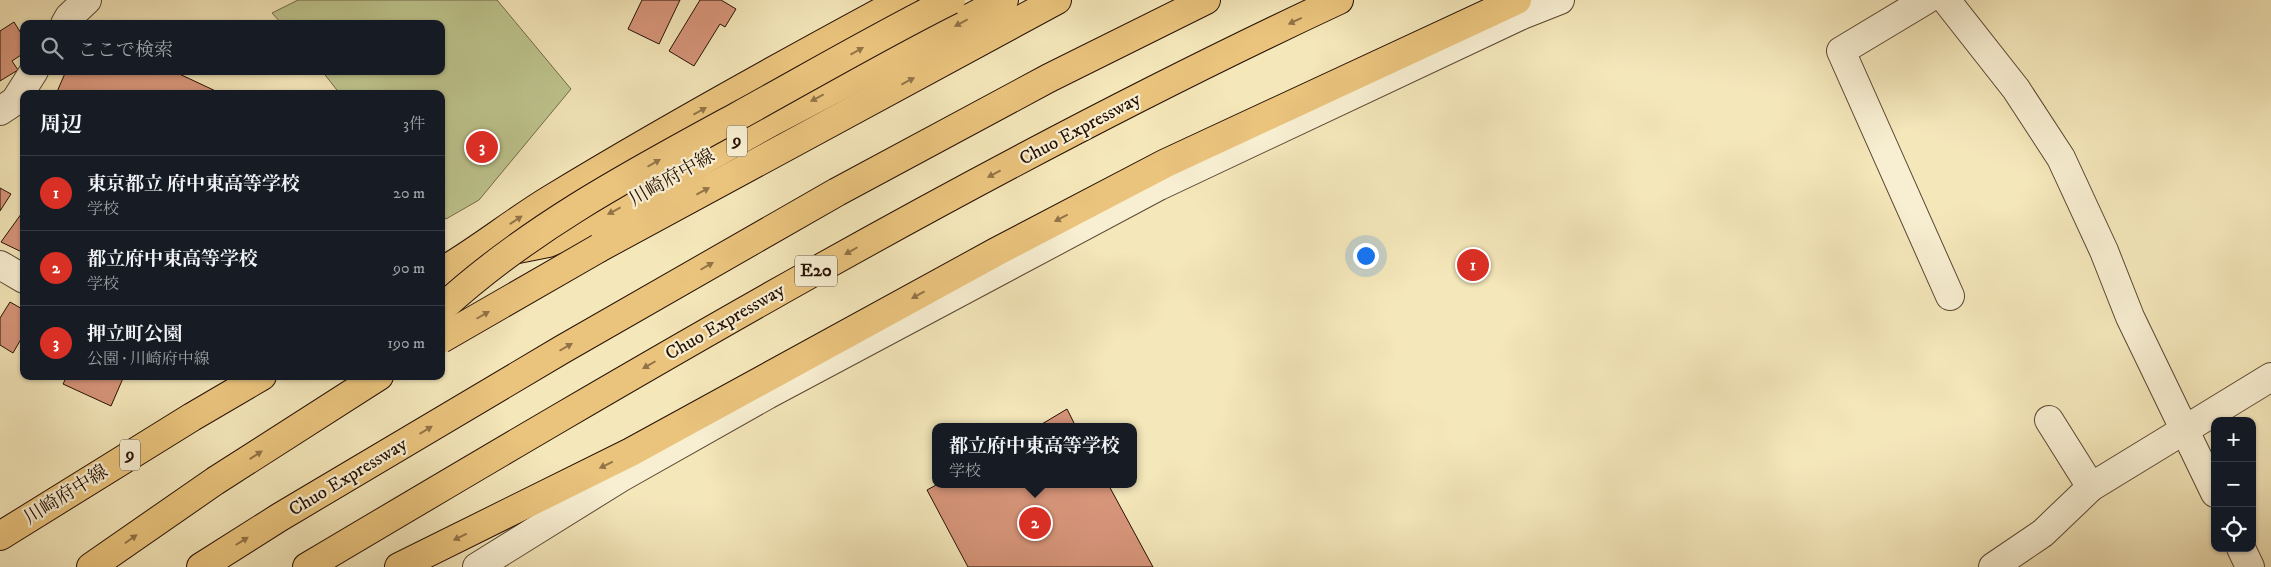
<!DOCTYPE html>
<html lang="ja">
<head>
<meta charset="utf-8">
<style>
  body { margin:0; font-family:"IM FELL DW Pica","Noto Serif JP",serif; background:#242831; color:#f1f3f6 }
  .controls { position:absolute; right:15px; bottom:15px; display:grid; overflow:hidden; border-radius:10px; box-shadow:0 1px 4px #0004 }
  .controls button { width:45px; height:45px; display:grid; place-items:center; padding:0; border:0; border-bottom:1px solid #363941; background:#171b24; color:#f1f3f6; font:25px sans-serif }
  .you { position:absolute; left:1365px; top:255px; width:18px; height:18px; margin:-12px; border:4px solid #fff; border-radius:50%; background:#1a73e8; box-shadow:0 0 0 8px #1a73e833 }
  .badge { display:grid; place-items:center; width:32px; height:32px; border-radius:50%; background:#d93025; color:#fff; font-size:16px; font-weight:700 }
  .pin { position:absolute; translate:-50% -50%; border:2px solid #fff; box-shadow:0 1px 5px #0006 }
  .popup { position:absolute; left:932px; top:423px; width:205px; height:65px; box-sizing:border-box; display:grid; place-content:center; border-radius:10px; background:#171b24; filter:drop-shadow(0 1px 4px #0005); font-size:16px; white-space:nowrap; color:#9ea1a6 }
  .popup b { font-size:19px; color:#f1f3f6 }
  .popup::after { content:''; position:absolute; left:50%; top:100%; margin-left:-10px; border:10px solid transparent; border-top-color:#171b24 }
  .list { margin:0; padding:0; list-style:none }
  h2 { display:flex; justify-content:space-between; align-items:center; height:65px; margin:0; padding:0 20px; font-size:21px }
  h2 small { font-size:16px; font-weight:400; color:#9ea1a6 }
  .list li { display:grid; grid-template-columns:32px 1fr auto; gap:15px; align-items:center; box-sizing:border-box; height:75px; padding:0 20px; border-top:1px solid #363941 }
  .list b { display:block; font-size:19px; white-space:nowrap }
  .list p { margin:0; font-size:16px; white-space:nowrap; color:#9ea1a6 }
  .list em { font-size:16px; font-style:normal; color:#9ea1a6 }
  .icon { flex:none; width:28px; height:28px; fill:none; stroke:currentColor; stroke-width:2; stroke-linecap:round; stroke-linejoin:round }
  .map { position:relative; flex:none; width:2271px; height:567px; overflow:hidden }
  .search { position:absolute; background:#171b24; box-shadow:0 1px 4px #0004; left:20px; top:20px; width:425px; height:55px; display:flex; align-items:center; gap:12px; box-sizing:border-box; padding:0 18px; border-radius:10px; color:#9ea1a6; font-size:19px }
  .panel { position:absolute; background:#171b24; box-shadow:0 1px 4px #0004; left:20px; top:90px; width:425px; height:290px; border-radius:10px }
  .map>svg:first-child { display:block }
</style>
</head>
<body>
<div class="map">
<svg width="2271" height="567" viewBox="0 0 2271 567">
  <rect width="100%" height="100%" fill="#f4e7ba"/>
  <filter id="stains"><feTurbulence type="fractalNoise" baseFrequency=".004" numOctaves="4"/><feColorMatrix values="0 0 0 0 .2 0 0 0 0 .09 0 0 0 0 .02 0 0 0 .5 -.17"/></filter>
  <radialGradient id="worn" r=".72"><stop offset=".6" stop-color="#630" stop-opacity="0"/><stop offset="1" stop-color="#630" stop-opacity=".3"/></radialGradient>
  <path fill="#bec58e" stroke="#726a49" d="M298,0h199l74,89 -92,111 -33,19 -5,-5v-120h-101l-18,-23h119v-47h-159l-10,-11z"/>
  <g fill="#d7957a" stroke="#261004">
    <path d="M642,0h38l-21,44 -31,-15z"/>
    <path d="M700,0h21l15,9 -11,18 -5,-3 -26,42 -25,-15z"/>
    <path d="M14,22l10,16v15l-12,8 6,9 -18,11v-50z"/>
    <path d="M66,71h107l49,23h-166z"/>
    <path d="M0,188l11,6 -11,17z"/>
    <path d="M24,210v43l-23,-11z"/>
    <path d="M10,302l14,8v24l-11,19 -13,-8v-27z"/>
    <path d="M67,376h57l-13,30 -48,-22z"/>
    <path d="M1067,409l9,18h-39z"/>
    <path d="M938,484h170l45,83h-185l-41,-77z"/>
  </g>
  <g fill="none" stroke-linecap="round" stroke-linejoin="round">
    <defs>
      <g id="minor">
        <path d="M1926,0l-85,51 109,245"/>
        <path d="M1946,0l70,89 45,69 43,93 26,66 85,176"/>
        <path d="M65,24l4,-7 18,-17"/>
        <path d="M0,111l15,-10 19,-30"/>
        <path d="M0,265l24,14"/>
        <path d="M2049,420l42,67"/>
        <path d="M2241,548l9,19"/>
        <path d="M477,567l143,-89 147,-83 392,-209 363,-171 38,-15"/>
        <path d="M1993,567l50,-34 48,-46 180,-110"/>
      </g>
      <g id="major">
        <path d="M462,260l86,-17 25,-10 202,-113 229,-120"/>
        <path d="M441,272c38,-22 72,-50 110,-73 115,-70 233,-135 352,-199"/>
        <path d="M0,536l192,-119 70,-41"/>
      </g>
      <g id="highway">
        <path d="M599,248l458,-248"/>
        <path d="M91,567l124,-86 164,-105"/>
        <path d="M201,567l79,-50 283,-168 274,-157 212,-114 157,-78"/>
        <path d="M307,567c337,-200 676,-401 1032,-567"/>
        <path d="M399,567l232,-115 365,-200 170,-89 351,-163"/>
      </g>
    </defs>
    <use href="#minor" stroke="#5a4632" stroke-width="30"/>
    <use href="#major" stroke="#261004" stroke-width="30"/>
    <use href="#highway" stroke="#261004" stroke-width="30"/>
    <use href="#minor" stroke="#f8efd2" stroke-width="28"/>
    <use href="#major" stroke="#eac47d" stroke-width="28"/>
    <use href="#highway" stroke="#eac47d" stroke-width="28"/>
    <defs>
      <g id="highway-bridge">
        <path d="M441,309c88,-81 194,-137 297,-193 71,-39 141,-80 213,-116"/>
        <path d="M441,339l158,-91"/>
      </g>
    </defs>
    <use href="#highway-bridge" stroke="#261004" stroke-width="30" stroke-linecap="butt"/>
    <use href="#highway-bridge" stroke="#eac47d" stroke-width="28"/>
  </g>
  <defs><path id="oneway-solid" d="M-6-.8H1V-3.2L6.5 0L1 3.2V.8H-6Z" transform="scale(1.25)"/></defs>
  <g fill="#927347">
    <use href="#oneway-solid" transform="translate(1295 21) rotate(155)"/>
    <use href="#oneway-solid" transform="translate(961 23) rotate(152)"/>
    <use href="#oneway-solid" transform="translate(857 51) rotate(-29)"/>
    <use href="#oneway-solid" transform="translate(908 81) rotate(-28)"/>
    <use href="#oneway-solid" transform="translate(817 98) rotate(152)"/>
    <use href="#oneway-solid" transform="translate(700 111) rotate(-29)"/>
    <use href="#oneway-solid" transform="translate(654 163) rotate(-30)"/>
    <use href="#oneway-solid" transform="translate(994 174) rotate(152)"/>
    <use href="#oneway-solid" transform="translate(703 191) rotate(-28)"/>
    <use href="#oneway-solid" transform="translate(614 211) rotate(152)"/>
    <use href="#oneway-solid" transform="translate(1061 218) rotate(153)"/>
    <use href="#oneway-solid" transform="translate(516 220) rotate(-33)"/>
    <use href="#oneway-solid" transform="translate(851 251) rotate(150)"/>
    <use href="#oneway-solid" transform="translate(707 266) rotate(-30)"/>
    <use href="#oneway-solid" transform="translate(918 295) rotate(151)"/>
    <use href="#oneway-solid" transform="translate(483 315) rotate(-30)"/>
    <use href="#oneway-solid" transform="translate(566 347) rotate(-30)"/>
    <use href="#oneway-solid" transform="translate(649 365) rotate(150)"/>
    <use href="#oneway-solid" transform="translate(426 430) rotate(-31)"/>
    <use href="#oneway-solid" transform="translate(256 455) rotate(-33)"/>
    <use href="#oneway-solid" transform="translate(606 465) rotate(154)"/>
    <use href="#oneway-solid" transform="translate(460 537) rotate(154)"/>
    <use href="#oneway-solid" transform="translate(131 539) rotate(-35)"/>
    <use href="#oneway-solid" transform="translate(242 541) rotate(-32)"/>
  </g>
  <g text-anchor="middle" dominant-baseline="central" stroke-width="4.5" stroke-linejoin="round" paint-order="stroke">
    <g fill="#f8efd2" stroke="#655342" stroke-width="1">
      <rect x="727" y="125.5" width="20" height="31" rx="4"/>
      <rect x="795" y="255.5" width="42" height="31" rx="4"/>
      <rect x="120" y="439.5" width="20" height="31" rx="4"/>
    </g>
    <g font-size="18" font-weight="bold" fill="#261004">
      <text x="737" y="141">9</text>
      <text x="816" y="271">E20</text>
      <text x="130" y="455">9</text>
    </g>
    <g font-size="19" fill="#261004" stroke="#f8efd2">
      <text transform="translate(1080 129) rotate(-28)">Chuo Expressway</text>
      <text transform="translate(672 178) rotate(-30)">川崎府中線</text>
      <text transform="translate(725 322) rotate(-30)">Chuo Expressway</text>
      <text transform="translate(348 477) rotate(-31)">Chuo Expressway</text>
      <text transform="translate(66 495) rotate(-32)">川崎府中線</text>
    </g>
  </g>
  <rect width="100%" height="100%" filter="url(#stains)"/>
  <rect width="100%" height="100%" fill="url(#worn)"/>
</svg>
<div class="controls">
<button>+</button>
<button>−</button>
<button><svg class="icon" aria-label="locate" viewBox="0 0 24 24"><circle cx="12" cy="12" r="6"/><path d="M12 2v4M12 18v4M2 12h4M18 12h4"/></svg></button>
</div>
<div class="you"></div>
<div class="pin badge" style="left:1473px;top:265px">1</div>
<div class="pin badge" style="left:1035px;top:523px">2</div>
<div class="popup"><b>都立府中東高等学校</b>学校</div>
<div class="pin badge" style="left:482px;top:147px">3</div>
<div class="search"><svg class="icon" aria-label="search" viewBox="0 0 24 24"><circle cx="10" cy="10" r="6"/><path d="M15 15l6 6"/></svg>ここで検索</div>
<section class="panel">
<h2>周辺<small>3件</small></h2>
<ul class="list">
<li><span class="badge">1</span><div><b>東京都立 府中東高等学校</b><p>学校</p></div><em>20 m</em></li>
<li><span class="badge">2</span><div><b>都立府中東高等学校</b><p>学校</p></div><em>90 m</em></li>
<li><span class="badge">3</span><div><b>押立町公園</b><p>公園 · 川崎府中線</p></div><em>190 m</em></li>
</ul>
</section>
</div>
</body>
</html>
